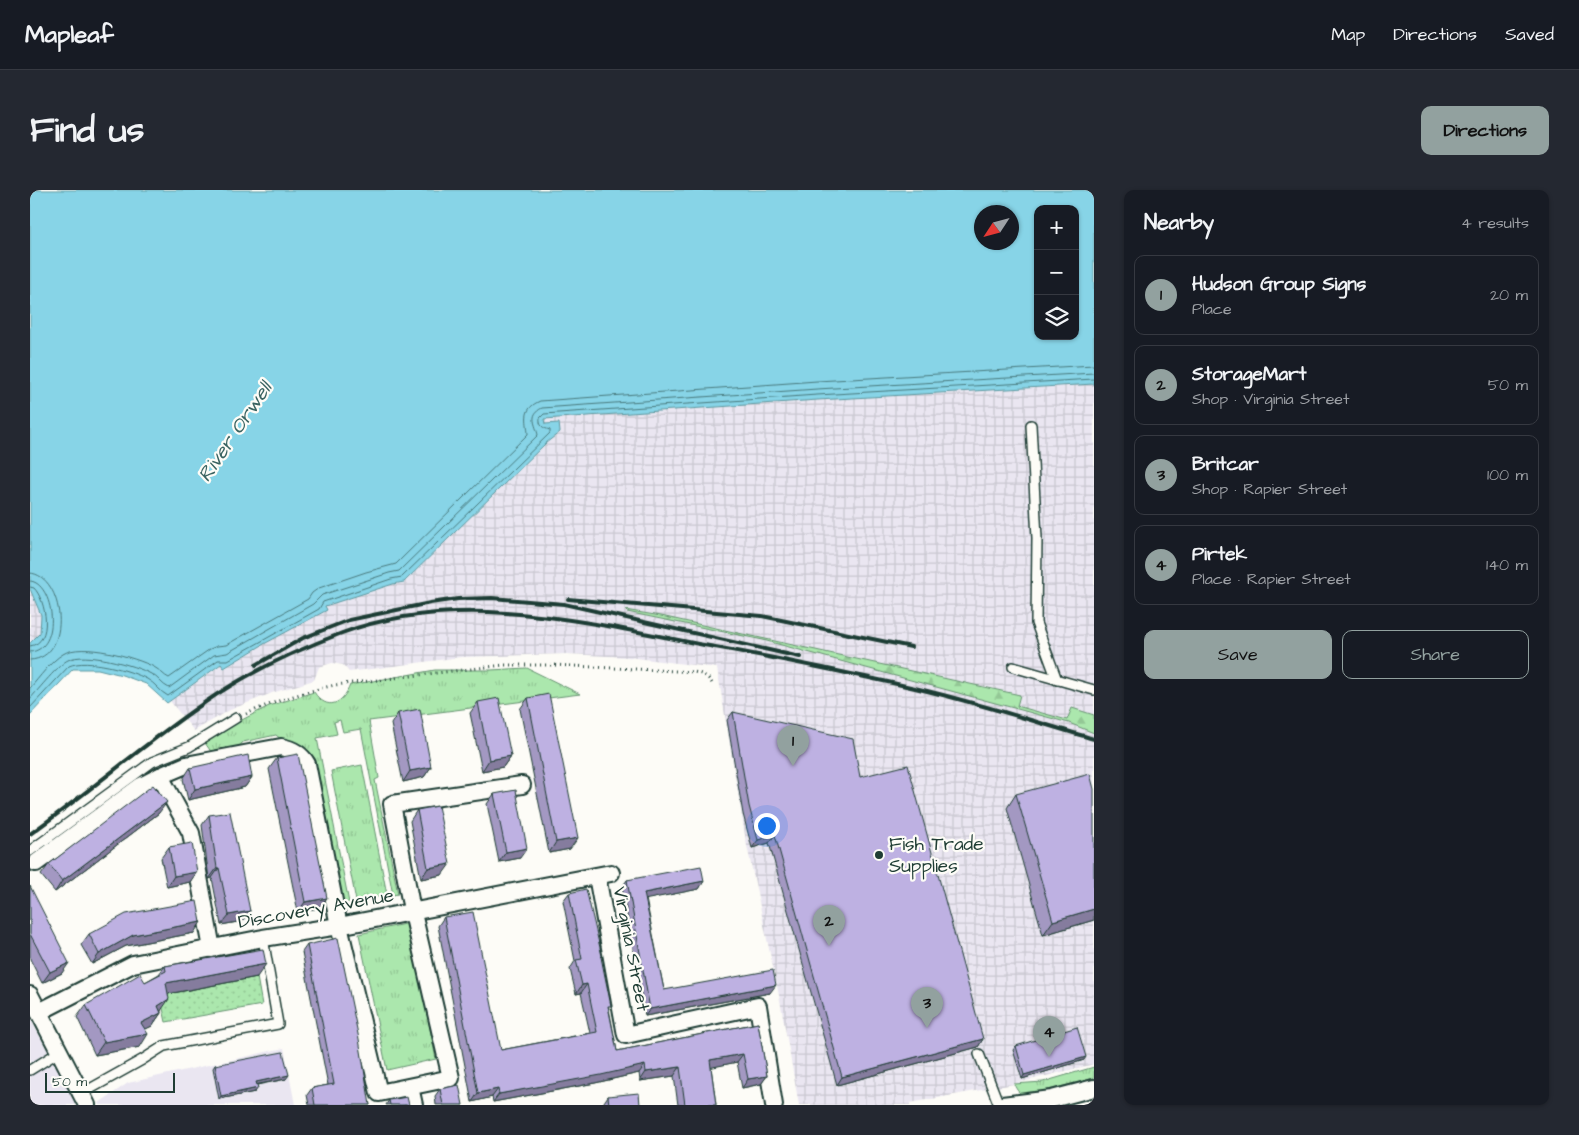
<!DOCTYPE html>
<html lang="en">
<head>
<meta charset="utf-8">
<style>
  body { margin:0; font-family:"Architects Daughter",sans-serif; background:#242831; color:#f1f3f6 }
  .controls { position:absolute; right:15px; top:15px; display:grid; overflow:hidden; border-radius:10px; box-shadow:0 1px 4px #0004 }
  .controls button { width:45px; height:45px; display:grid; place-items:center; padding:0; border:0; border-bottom:1px solid #363941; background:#171b24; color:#f1f3f6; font:25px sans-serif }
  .compass { position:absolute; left:944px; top:15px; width:45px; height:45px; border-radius:50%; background:#171b24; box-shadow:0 1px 4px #0004; rotate:234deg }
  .scale { position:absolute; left:15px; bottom:12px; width:130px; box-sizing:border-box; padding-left:5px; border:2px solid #1f3d34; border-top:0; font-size:14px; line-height:18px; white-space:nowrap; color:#1f3d34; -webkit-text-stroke:4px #fdfcf7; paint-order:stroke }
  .you { position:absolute; left:736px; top:635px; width:18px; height:18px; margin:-12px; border:4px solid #fff; border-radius:50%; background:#1a73e8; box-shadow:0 0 0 8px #1a73e833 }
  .badge { display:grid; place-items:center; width:32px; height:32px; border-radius:50%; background:#92a19f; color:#111; font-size:16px; font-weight:700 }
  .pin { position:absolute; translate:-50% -41px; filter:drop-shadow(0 1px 2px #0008) }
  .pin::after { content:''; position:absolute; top:26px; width:18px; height:15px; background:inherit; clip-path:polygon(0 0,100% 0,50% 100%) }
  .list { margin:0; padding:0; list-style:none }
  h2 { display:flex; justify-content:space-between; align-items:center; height:65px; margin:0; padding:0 20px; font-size:21px }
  h2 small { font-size:16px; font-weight:400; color:#9ea1a6 }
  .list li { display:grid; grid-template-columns:32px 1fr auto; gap:15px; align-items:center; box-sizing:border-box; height:80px; margin:0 10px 10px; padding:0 10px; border:1px solid #363941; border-radius:10px }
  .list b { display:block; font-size:19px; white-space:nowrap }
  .list p { margin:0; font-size:16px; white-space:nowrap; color:#9ea1a6 }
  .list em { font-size:16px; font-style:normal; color:#9ea1a6 }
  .actions { display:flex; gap:10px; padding:15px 20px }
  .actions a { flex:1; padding:11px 0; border:1px solid #92a19f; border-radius:10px; text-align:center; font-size:18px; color:#92a19f }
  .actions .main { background:#92a19f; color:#111 }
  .icon { flex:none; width:28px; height:28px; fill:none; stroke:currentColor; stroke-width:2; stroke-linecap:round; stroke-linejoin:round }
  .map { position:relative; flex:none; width:1064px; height:915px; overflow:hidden; border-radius:10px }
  header { display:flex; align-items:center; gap:30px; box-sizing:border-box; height:70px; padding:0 25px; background:#171b24; border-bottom:1px solid #363941 }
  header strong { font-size:24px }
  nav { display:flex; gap:28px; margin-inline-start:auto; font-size:18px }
  .intro { display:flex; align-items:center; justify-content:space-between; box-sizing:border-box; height:120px; padding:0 30px }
  h1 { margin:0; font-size:35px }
  .button { padding:12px 22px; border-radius:10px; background:#92a19f; color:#111; font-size:18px; font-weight:700 }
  main { display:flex; gap:30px; padding:0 30px }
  aside { flex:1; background:#171b24; border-radius:10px; box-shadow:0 1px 4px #0004 }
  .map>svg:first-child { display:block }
</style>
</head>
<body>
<header>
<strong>Mapleaf</strong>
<nav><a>Map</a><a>Directions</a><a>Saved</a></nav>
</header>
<div class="intro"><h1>Find us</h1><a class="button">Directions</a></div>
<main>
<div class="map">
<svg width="1064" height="915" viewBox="0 0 1064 915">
  <defs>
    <pattern id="industrial-grid" width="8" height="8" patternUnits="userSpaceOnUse" patternTransform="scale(1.25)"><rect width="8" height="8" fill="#eae6f1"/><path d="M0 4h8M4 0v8" fill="none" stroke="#c8c6cf"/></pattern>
    <pattern id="grass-tufts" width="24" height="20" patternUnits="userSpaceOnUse" patternTransform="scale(1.25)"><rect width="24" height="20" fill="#abe7ad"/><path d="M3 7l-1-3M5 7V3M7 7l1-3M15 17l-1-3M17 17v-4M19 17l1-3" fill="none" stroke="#93c795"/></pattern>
    <pattern id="forest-firs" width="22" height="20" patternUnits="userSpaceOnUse" patternTransform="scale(1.25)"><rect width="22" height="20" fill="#abe7ad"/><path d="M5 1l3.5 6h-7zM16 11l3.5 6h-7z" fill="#93c795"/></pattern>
    <pattern id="garden-dots" width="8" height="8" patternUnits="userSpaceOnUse" patternTransform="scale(1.25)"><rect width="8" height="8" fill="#abe7ad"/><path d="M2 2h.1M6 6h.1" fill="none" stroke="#93c795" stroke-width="1.8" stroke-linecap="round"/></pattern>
  </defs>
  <rect width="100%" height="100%" fill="#fdfcf7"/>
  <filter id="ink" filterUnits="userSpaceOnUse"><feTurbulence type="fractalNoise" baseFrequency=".02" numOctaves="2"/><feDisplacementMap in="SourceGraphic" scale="10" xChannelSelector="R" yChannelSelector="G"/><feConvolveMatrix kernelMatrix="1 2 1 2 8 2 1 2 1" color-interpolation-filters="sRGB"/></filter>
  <g filter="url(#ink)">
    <g fill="#eae6f1">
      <path d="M0,828l44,81 2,6h-46z"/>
      <path d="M254,858l11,57h-195l-1,-2 29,-20z"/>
    </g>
    <g fill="url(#industrial-grid)">
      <path d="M1064,194v680l-80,20 -104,19v2h-111l-19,-105 -34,-159 -29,-173 -89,-11 -61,-3 -106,3 -112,15 -6,-7 -11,-2 -13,4 -5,13 -42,13 -42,17 -36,21 -24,-30 52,-37 3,4 39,-24 62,-34 -2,-4 69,-22 11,-2 142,-139 13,-11 -14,-8 -1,-5 274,-19z"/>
      <path d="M0,399l11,27 -1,17 -10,10z"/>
    </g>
    <g fill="url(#grass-tufts)" stroke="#659270">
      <path d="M497,478l53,26 -211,27 10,57 -4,2 23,114 -5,1 -32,-166 -18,3 -3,-12 -6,2 3,12 -20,4 32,165 -9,1 -58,-164 -6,-5 -33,7 -5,6 -26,5 -9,-13 66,-34 45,-14c13,20 29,12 36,-7l85,-15h56z"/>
      <path d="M332,575l25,130 -31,6 -25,-130z"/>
      <path d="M379,733l27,136 -49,11 -28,-136z"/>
      <path d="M1064,877v11l-65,17c-9,1 -12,-4 -15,-11l29,-2z"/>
    </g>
    <path fill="url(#forest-firs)" stroke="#659270" d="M595,420l36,6 359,79 -3,11 50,14 5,-12 22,7v18l-25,-10 -306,-83 -136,-28z"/>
    <path fill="url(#garden-dots)" stroke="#659270" d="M227,787l5,28 -96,17 -6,-27z"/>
    <path fill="#87d4e7" stroke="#5d989f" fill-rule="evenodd" d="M0,0h1064v194l-276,16 -274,19 1,5 14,-1 1,9 -14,11 -142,139 -11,2 -68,22 2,4 -63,34 -40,24 -3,-4 -54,39 -21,-19 -24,-9 -24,-6h-25l-43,46v-72l10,-10 1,-18 -11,-26zM1008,19h37v127h-37zM952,22h30v30h-30z"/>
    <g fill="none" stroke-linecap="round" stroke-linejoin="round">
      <g stroke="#49797c" stroke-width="1">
        <path d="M0,383c34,2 44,85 0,87"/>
        <path d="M0,391c24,1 33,69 0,71"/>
        <path d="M0,397l4,1c12,12 20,55 -4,58"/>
        <path d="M0,498c10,-11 20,-26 33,-34 18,-12 72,3 91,13 6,3 10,9 15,11l41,-29 7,-3 9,-1 82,-46 4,-6 7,-5 47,-16 30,-8 132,-130c-1,-15 -6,-25 12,-33l277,-20 277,-16"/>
        <path d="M0,509c8,-9 29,-35 38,-39 16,-9 67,5 83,14 7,3 11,11 18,14l45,-33 13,-2 86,-49 9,-9 67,-22 10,-2 139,-136c-2,-10 -10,-20 4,-27l275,-19 277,-16"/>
        <path d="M0,518l39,-42c18,-8 61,4 78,13 8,4 13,13 21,17l50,-36h10l91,-51 4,-7 68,-23 11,-2 148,-144v-3c-7,-2 -11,-4 -10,-12l4,-4 273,-19 277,-16"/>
      </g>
      <defs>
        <g id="lane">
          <path d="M1001,235l6,113 -1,85 21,57"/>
          <path d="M983,477l81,23"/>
          <path d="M0,661l122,-89 37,-15 47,-29"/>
          <path d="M949,864l20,51"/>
          <path d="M0,880l29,-18"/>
          <path d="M51,904l61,-34 22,-14 114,-22 -15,-86"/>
        </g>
        <g id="street">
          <path d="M130,586l31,57 21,116"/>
          <path d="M6,673l105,-77 19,-10 26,-11 95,-18c12,2 20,7 26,17l32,162 40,167 72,-15 -41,-178 -18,-96 130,-19"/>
          <path d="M567,686l29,159 132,-29 16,99"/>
          <path d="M0,805l57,110"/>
          <path d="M9,822l94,-48 130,-26 76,-12 272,-53"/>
          <path d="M380,897l4,18"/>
          <path d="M972,915l50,-6 42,-11"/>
        </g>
      </defs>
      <use href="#lane" stroke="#1f3d34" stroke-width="12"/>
      <use href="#street" stroke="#1f3d34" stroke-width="20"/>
      <path stroke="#1f3d34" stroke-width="3" stroke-dasharray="1 4" stroke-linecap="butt" d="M216,524c29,-13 58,-22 89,-29l169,-20h49l141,7c9,2 14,4 19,13"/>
      <use href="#lane" stroke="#fdfcf7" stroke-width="9"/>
      <use href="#street" stroke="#fdfcf7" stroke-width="16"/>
      <g stroke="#1f3d34" stroke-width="4">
        <path d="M538,409l194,17 149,31"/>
        <path d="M226,475l47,-27 46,-18 81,-17 28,-4 34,-1 72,6 236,53"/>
        <path d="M0,644c59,-42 114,-90 174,-131 40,-28 93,-53 138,-70 117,-43 244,-11 362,12 68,12 135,26 202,41 64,14 126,35 188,53"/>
      </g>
    </g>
    <g fill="#a398c2" stroke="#1f3d34">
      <path d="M498,508l42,151 -21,4 -29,-144z"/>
      <path d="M448,512l33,54 -8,11 -21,4 -12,-58z"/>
      <path d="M703,522l127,65 123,262 -5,8 -141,38 -68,-242 -17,5 -9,-34 -16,-94z"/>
      <path d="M368,523l33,54 -7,10 -21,5 -12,-58z"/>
      <path d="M247,568l42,150 -21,4 -29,-143z"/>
      <path d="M160,578l62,9 -7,10 -57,13 -5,-21z"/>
      <path d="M464,604l26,64 -21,4 -12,-58z"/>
      <path d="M986,604l78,126 -51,15 -36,-127z"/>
      <path d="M387,620l25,65 -21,4 -11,-58z"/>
      <path d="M129,623l-104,79 -14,-17 8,-11z"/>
      <path d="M179,625l41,96 -7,10 -22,4 -9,-47 -3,1 -7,-54z"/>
      <path d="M139,657l21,35 -23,5 -6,-29z"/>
      <path d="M597,690l77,1 -5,8 -53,10 18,91 106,3 -125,23 -23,-129z"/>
      <path d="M0,696l32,87 -20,10 -12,-24z"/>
      <path d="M539,703l32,65 8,51 8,42 141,-28 9,53 -6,8 -19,4 -5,-26 -26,5 5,38h-38l-4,-29 -34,5 -1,-8 -44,10 -102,19 -1,-5 -20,5 -34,-176 6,-9 57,133 89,-17 -9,-40 -5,1 -6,-25 5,-8 -12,-60z"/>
      <path d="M164,743l-68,13 -34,18 -11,-19 8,-11z"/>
      <path d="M277,755l63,160h-61l-2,-10 5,-7 16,-3 -26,-133z"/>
      <path d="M135,776l92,11 -89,17 -7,17v2l-9,13 -7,3 -5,18 -45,8 -18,-38 9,-12 59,-23 14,-8z"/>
      <path d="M986,856l68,14 -62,19 -9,-29z"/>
      <path d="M185,875l71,14 -29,6 -2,7 -36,7 -6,-31z"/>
      <path d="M410,899l23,16h-27l-1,-9z"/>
      <path d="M578,906l32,9h-38z"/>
      <path d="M359,910l20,5h-23z"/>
    </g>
    <g fill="#857c9e" stroke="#1f3d34">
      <path d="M481,566l-8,11 -21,4 7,-11z"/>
      <path d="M401,577l-7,10 -21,5 7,-11z"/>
      <path d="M222,587l-7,10 -57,13 7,-11z"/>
      <path d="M137,612l-8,11 -104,79 7,-11z"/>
      <path d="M745,645l-6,8 -17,5 6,-8z"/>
      <path d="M548,648l-8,11 -21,4 7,-11z"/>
      <path d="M497,658l-7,10 -21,4 7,-10z"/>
      <path d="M420,674l-8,11 -21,4 7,-11z"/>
      <path d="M187,678h2l-7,10 -3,1z"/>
      <path d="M167,682l-7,10 -23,5 7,-11z"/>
      <path d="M674,691l-5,8 -60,12 5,-8z"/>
      <path d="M297,708l-8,10 -21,4 7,-10z"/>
      <path d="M1064,719v11l-51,15 10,-14z"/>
      <path d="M220,721l-7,10 -22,4 8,-10z"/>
      <path d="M171,732l-7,11 -68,13 -34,18 7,-10 34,-19z"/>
      <path d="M39,773l-7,10 -20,10 8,-11z"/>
      <path d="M236,774l-9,13 -100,19 9,-13z"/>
      <path d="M557,794l-6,9 -5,1 6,-9z"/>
      <path d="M746,795l-6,8 -125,23 5,-7z"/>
      <path d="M139,809l-9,13 -2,-6z"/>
      <path d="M131,823l-9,13 -20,10 9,-13z"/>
      <path d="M118,844l-8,13 -45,8 9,-13z"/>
      <path d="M953,849l-5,8 -141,38 5,-8z"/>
      <path d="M713,864l-6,8 -33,7 6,-9z"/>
      <path d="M1056,867l-2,3 -62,19 2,-4z"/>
      <path d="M615,875l-6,8 -44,10 -102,19 6,-8z"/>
      <path d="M650,877l-6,9 -34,5 6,-9z"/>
      <path d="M259,885l-3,4 -32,6 2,-3z"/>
      <path d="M737,886l-6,8 -19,4 6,-9z"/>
      <path d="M228,898l-3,4 -36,7 2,-3z"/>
      <path d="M468,899l-6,8 -20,5 6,-9z"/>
    </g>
    <g fill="#beb1e2" stroke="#1f3d34">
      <path d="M519,504l29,144 -22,4 -28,-144z"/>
      <path d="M469,508l12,58 -22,4 -11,-58z"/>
      <path d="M390,519l11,58 -21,4 -12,-58z"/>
      <path d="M703,522l120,27 7,38 48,-12 75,274 -141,38 -67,-242 -17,5 -9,-34z"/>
      <path d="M268,564l29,144 -22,4 -28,-144z"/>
      <path d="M218,565l4,22 -57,12 -5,-21z"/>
      <path d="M1060,584l4,15v120l-41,12 -37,-127z"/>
      <path d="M123,595l14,17 -105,79 -13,-17z"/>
      <path d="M486,600l11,58 -21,4 -12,-58z"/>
      <path d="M408,616l12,58 -22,4 -11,-58z"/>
      <path d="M200,622l20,99 -21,4 -10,-47h-2l-8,-53z"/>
      <path d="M162,653l5,29 -23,4 -5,-29z"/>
      <path d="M671,676l3,15 -60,12 20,97 109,-20 3,15 -126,24 -23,-129z"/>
      <path d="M0,696l39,77 -19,9 -20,-38z"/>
      <path d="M556,699l16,67 -1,1 10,49h-3l9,45 141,-28 9,53 -19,3 -5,-25 -33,6 6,45h-31l-5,-38 -34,5 -1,-7 -44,10 -102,19 -1,-5 -20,4 -34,-176 29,-5 28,138 96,-18 -10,-48 -5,1 -6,-25 6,-1 -13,-66z"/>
      <path d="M167,711l4,21 -68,13 -34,19 -10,-20 37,-20z"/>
      <path d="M308,748l21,101 11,66h-55l-3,-17 22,-4 -27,-139z"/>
      <path d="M233,759l3,15 -100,19 3,16 -11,7 3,7 -20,10 7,11 -44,8 -18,-37 54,-31 5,8 21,-11 -1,-5z"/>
      <path d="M1047,837l9,30 -62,18 -8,-29z"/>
      <path d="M253,862l6,23 -33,7 2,6 -37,8 -6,-31z"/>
      <path d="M429,895l4,20h-20l-3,-16z"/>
      <path d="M609,903l1,12h-31l-1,-9z"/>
      <path d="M377,907l2,8h-19l-1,-5z"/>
    </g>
  </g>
  <circle fill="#1f3d34" stroke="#fdfcf7" stroke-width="2" cx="849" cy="665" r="5"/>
  <g text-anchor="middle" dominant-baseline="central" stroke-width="4.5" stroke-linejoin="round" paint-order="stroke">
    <g font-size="19" fill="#1f3d34" stroke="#fdfcf7" text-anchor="start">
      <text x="859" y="654">Fish Trade<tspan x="859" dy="22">Supplies</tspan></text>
    </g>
    <g font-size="19" fill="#1f3d34" stroke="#fdfcf7">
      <text transform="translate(286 719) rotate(-10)">Discovery Avenue</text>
      <text transform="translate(601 759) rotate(79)">Virginia Street</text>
    </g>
    <g font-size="20" font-style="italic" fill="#396361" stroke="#fdfcf7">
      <text transform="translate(205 242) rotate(-56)">River Orwell</text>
    </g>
  </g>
</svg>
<div class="controls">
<button>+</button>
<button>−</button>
<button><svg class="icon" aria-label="layers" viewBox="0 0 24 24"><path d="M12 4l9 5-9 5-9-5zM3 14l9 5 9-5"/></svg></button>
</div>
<svg class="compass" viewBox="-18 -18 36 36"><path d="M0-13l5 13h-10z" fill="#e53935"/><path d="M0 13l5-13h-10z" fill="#9ea1a6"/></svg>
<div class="scale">50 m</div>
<div class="you"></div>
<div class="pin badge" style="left:763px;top:576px">1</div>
<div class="pin badge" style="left:799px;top:756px">2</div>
<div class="pin badge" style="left:897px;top:838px">3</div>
<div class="pin badge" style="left:1019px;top:867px">4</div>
</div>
<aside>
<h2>Nearby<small>4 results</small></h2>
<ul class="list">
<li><span class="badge">1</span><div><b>Hudson Group Signs</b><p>Place</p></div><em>20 m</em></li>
<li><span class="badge">2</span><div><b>StorageMart</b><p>Shop · Virginia Street</p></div><em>50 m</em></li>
<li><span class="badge">3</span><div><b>Britcar</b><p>Shop · Rapier Street</p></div><em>100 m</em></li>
<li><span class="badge">4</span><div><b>Pirtek</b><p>Place · Rapier Street</p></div><em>140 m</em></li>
</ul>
<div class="actions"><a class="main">Save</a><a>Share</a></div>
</aside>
</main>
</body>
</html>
